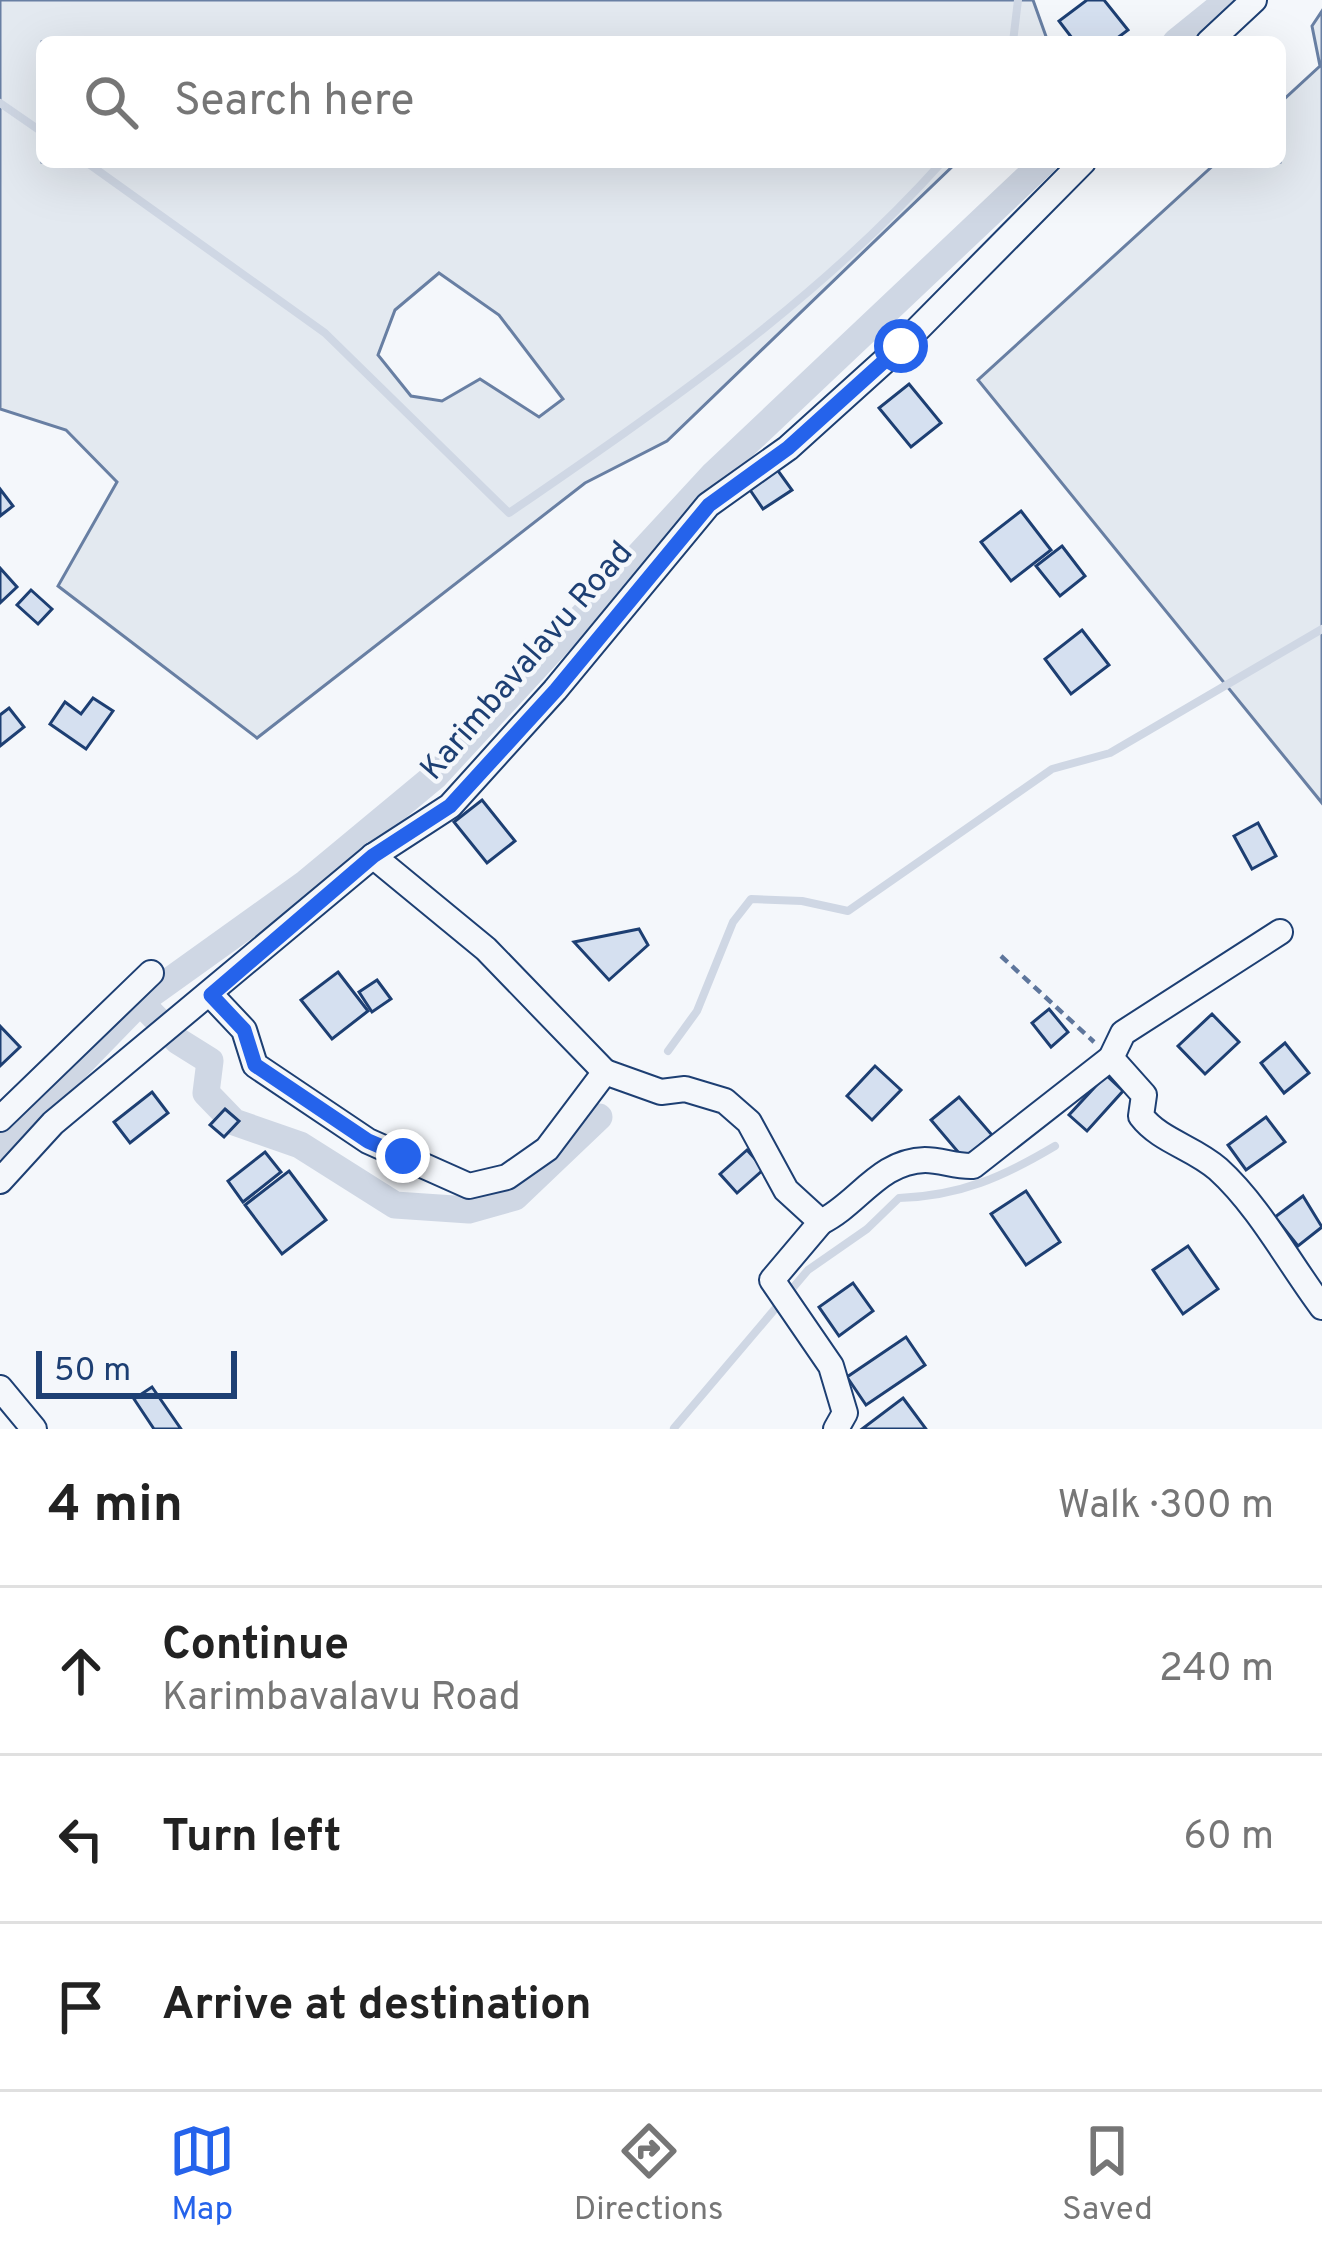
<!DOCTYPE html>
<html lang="en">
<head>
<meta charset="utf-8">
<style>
  body { margin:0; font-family:Overpass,sans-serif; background:#f2f2f2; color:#222 }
  .scale { position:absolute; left:36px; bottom:30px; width:201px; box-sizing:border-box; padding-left:12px; border:6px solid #1d3f73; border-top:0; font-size:33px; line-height:42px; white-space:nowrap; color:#1d3f73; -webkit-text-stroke:9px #f4f7fb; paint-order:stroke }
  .stop { position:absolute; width:36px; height:36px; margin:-27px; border:9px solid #2563eb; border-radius:50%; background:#fff }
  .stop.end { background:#2563eb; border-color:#fff; box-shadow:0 3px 12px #0008 }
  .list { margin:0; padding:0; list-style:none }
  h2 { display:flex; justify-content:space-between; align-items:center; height:156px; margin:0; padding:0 48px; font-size:51px }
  h2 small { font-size:39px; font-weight:400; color:#767676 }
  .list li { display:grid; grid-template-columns:78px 1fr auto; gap:36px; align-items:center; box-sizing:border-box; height:168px; padding:0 48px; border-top:3px solid #e0e0e0 }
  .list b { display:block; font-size:45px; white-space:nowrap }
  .list p { margin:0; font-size:39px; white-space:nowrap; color:#767676 }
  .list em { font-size:39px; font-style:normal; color:#767676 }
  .icon { flex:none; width:66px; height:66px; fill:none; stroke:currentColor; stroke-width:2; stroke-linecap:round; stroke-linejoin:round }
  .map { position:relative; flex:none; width:1322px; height:1429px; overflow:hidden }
  .search { position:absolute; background:#fff; box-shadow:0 12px 48px #0002; left:36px; right:36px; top:36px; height:132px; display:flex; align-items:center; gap:30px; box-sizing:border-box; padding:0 42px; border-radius:18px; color:#767676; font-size:45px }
  .sheet { height:660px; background:#fff }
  nav { display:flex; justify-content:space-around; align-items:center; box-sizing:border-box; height:168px; border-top:3px solid #e0e0e0; background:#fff; font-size:33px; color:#767676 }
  nav a { display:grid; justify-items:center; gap:6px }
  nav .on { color:#2563eb }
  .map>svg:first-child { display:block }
</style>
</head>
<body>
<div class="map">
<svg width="1322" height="1429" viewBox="0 0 1322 1429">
  <rect width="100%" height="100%" fill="#f4f7fb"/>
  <g fill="#e3e9f0" stroke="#687fa3" stroke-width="3" fill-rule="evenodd">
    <path d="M0,0h1033l15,42h-1006v120h915l-290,279 -82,42 -328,255 -199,-152 59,-104 -51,-52 -66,-21zM439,273l60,42 64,84 -24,18 -59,-38 -38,22 -31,-5 -33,-41 17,-45z"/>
    <path d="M1322,11v792l-344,-423 239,-218h63v-59l40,-37 -8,-40z"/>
  </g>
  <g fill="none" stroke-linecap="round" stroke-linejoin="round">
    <g stroke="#cfd7e4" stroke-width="8">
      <path d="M1013,42l5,-42"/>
      <path d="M0,103l42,29"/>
      <path d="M86,162l239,171 184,180c153,-105 309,-212 433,-351"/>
      <path d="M668,1051l29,-40 36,-89 18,-23 51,2 46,10 204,-142 58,-16 212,-124"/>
      <path d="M674,1428l134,-158 59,-41 32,-31c61,-2 104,-21 156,-52"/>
    </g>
    <g stroke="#cfd7e4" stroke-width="27">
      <path d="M1176,42l52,-42"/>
      <path d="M140,1002l166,-119 129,-107 279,-302 330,-312"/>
      <path d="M0,1146l140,-144 38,39 32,20 -4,32 28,29 66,23 95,60 74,5 46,-13 84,-80"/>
    </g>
  </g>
  <g fill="#d5e0f0" stroke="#1d3f73" stroke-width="3">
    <path d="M1087,0h17l24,30 -16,12h-37l-16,-21z"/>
    <path d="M909,384l32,39 -30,24 -32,-39z"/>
    <path d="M776,468l16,22 -29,19 -15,-22z"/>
    <path d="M0,489l13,17 -13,10z"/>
    <path d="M1021,511l30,39 -40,31 -30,-39z"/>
    <path d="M1062,546l23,30 -25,20 -24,-30z"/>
    <path d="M0,568l17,19 -17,16z"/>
    <path d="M31,590l21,19 -14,15 -21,-19z"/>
    <path d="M1082,630l27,35 -38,29 -26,-35z"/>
    <path d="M93,698l20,13 -27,38 -36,-25 15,-22 16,12z"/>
    <path d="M9,708l15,19 -24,19v-31z"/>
    <path d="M482,800l33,41 -28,22 -33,-41z"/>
    <path d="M1258,823l18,33 -24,13 -18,-33z"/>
    <path d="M639,929l9,16 -39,35 -35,-38z"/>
    <path d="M338,972l30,39 -36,28 -31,-39z"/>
    <path d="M377,980l14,19 -19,13 -13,-20z"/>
    <path d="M1049,1009l19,23 -17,15 -19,-24z"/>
    <path d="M1212,1014l27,28 -34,32 -27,-28z"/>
    <path d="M0,1026l20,21 -20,19z"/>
    <path d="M1285,1043l24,30 -25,20 -23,-30z"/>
    <path d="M875,1066l26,24 -29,30 -25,-24z"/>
    <path d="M1106,1075l17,16 -36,40 -18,-16z"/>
    <path d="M152,1092l16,21 -38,30 -16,-21z"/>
    <path d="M959,1097l33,38 -28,24 -33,-39z"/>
    <path d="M225,1109l14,12 -15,16 -14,-12z"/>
    <path d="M1266,1117l19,25 -39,28 -18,-25z"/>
    <path d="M747,1150l17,19 -27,24 -17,-19z"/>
    <path d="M265,1152l16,20 -38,30 -15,-21z"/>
    <path d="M289,1171l37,49 -44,34 -37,-49z"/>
    <path d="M1026,1191l34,51 -34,23 -35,-51z"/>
    <path d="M1303,1196l19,31 -24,19 -23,-29z"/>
    <path d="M1188,1246l30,43 -35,25 -30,-44z"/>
    <path d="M853,1283l20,28 -34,25 -20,-29z"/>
    <path d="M906,1337l19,28 -59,40 -19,-28z"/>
    <path d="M152,1387l29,42h-27l-20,-30z"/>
    <path d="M903,1398l23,31h-64z"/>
  </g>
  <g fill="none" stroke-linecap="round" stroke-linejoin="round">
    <defs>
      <g id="minor">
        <path d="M1209,42l45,-42"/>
        <path d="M373,856l113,93 119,123"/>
        <path d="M211,995l33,35 11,35 113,76 101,45 38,-9 40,-28 58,-77 56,20 24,-3 40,12 24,21 37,68 35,32c37,-18 58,-61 104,-62 16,0 32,7 48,6l138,-108 12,-25 157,-101"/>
        <path d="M1111,1058l33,37 -3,21c19,25 52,31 77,53 41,37 71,94 104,138"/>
        <path d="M0,1119l151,-146"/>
        <path d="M0,1181l53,-58 320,-267 77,-50 105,-116 153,-185 80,-57 113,-102 182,-184"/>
        <path d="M821,1222l-49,58 59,86 14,47 -9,16"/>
        <path d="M0,1388l34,41"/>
      </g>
    </defs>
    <use href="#minor" stroke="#1d3f73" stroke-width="28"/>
    <path stroke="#5e769c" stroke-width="4.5" stroke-dasharray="9 6" stroke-linecap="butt" d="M1001,956l93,86"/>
    <use href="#minor" stroke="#f4f7fb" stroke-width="24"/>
  </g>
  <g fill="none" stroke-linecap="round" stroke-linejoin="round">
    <path stroke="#2563eb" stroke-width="15" d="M403,1156l-35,-15 -113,-76 -11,-35 -33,-35 162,-139 77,-50 106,-116 153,-185 79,-57 113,-102"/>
  </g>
  <g text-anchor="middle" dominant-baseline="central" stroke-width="9" stroke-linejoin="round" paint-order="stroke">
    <g font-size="33" fill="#1d3f73" stroke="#f4f7fb">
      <text transform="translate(528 662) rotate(-49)">Karimbavalavu Road</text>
    </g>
  </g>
</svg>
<div class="scale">50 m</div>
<div class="stop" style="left:901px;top:346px"></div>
<div class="stop end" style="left:403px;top:1156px"></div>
<div class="search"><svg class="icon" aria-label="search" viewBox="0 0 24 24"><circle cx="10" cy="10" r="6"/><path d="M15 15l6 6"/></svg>Search here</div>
</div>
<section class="sheet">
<h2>4 min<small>Walk · 300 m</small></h2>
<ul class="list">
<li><svg class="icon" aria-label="ahead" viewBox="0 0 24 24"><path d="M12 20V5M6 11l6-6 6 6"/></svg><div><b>Continue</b><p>Karimbavalavu Road</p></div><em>240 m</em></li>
<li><svg class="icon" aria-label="left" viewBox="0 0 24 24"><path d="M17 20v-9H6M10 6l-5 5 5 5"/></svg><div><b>Turn left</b></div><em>60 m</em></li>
<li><svg class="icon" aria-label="arrive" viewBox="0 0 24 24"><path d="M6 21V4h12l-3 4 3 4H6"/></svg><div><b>Arrive at destination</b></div></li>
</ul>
</section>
<nav>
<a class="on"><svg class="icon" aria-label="map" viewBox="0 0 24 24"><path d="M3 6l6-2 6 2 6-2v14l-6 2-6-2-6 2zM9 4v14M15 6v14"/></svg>Map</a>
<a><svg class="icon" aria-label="directions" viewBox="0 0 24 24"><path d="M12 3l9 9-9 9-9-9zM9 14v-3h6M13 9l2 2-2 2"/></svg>Directions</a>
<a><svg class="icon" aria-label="saved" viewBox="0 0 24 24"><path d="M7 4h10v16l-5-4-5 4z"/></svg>Saved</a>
</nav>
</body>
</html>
